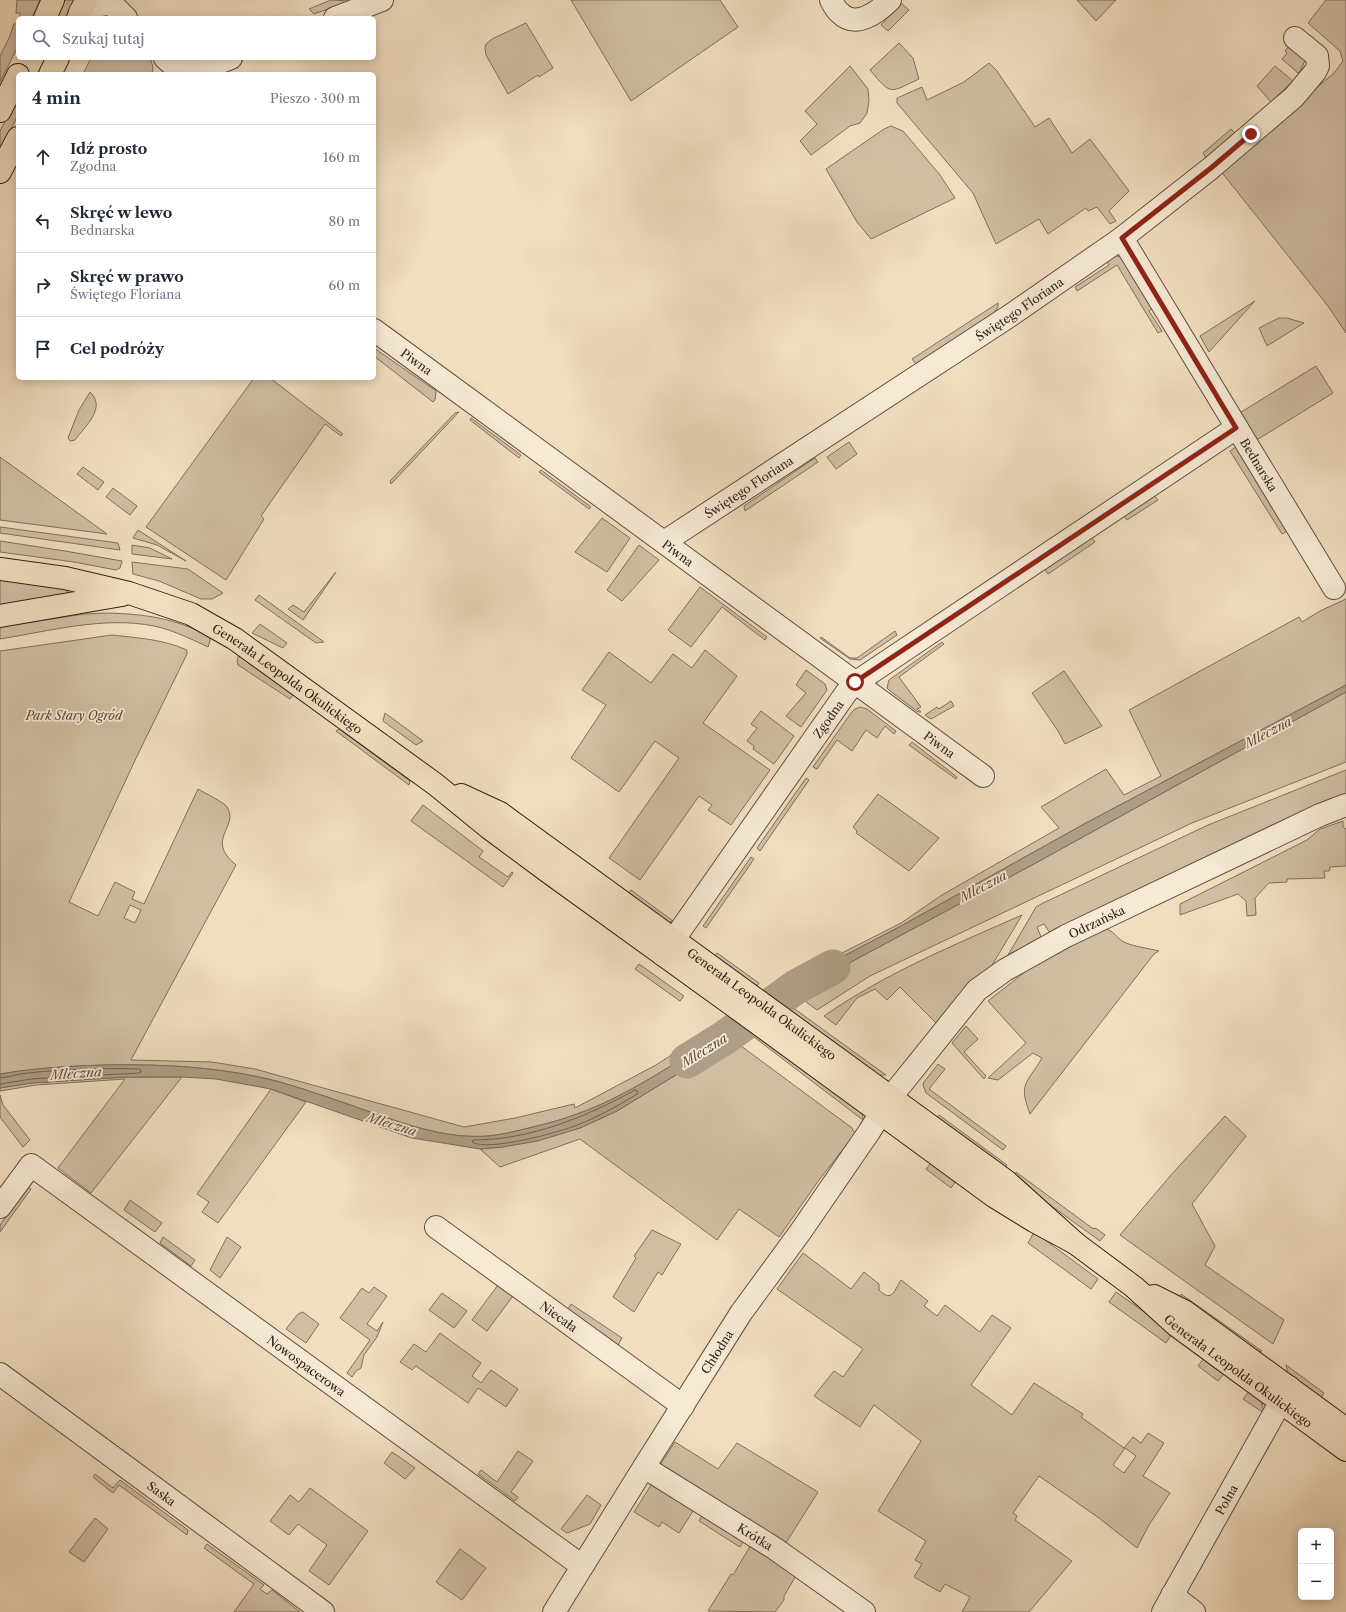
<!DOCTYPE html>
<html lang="pl">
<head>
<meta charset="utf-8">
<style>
  body { margin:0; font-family:"Libre Caslon Text",serif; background:#f2f2f3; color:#1f2937 }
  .controls { position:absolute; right:12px; bottom:12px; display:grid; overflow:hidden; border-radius:6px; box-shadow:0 2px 10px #0003 }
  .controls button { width:36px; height:36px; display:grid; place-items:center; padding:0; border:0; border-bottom:1px solid #e0e1e3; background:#fff; color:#1f2937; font:20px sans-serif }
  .stop { position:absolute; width:12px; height:12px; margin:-9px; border:3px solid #8f2418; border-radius:50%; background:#fff }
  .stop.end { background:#8f2418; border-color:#fff; box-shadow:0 1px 4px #0008 }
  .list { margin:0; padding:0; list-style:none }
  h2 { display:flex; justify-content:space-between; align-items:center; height:52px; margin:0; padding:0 16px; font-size:17px }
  h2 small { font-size:13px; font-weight:400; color:#747a83 }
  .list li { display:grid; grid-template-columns:26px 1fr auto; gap:12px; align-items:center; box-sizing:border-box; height:64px; padding:0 16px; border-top:1px solid #e0e1e3 }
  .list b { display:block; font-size:15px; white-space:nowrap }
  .list p { margin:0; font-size:13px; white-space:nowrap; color:#747a83 }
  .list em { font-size:13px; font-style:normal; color:#747a83 }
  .icon { flex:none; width:22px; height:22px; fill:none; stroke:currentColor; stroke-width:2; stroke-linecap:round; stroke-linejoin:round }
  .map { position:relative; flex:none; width:1346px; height:1612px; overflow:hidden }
  .search { position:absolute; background:#fff; box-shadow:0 2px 10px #0003; left:16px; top:16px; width:360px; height:44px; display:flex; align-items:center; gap:10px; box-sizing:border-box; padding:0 14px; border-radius:6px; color:#747a83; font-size:15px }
  .panel { position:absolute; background:#fff; box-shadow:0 2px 10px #0003; left:16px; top:72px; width:360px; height:308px; border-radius:6px }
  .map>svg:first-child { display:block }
</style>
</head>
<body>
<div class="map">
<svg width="1346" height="1612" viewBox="0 0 1346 1612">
  <rect width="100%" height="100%" fill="#f1debf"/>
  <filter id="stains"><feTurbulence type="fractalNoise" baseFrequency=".005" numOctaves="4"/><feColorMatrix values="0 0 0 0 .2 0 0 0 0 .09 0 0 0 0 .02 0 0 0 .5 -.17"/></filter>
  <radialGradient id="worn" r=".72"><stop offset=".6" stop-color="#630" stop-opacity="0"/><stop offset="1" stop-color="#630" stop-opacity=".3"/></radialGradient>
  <g fill="#d0bea3" stroke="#80705e" fill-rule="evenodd">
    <path d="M17,0h23l-8,18h-12v-5h-4z"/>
    <path d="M65,0h9l-8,18h-9z"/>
    <path d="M331,0l19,1 -36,13 -5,-5z"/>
    <path d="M571,0h149l18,27 -107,74z"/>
    <path d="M1077,0h39l-20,21z"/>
    <path d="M1326,0h20v333l-18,-27 -108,-136 114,-97 9,-12 -3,-10 -32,-28z"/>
    <path d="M901,3l8,7 -21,21 -7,-6z"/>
    <path d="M526,23l27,45 -14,9 -1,-2 -30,19 -22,-39 -1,-7 1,-4 6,-5z"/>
    <path d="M14,24h4v22l-18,36v-26l9,-18z"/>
    <path d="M899,43l14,15 6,21c-30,14 -27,17 -49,-9z"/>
    <path d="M1291,43l14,17 -4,10 -3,3 -16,-14 5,-6 -2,-2z"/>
    <path d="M91,58h59l3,9 -1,7h-69z"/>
    <path d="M989,63l8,8 38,56 14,-9 23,35 18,-14 39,52 -20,20 7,10 -6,3 -13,-17 -9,4 -2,-3 -38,26 -9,-15 -43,25 -23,-51 -76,-90v-5l25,-11 5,13 37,-18z"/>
    <path d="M850,66l18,23 1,12 -2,12 -7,10 -10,3 -39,29 -11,-14 17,-17 -12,-13z"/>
    <path d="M1275,66l18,15 -22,21 -14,-16z"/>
    <path d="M18,96v19l-18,36v-20z"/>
    <path d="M891,126l12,5 37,44 15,23 -84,41 -14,-17 -31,-53 58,-40z"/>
    <path d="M1231,129l9,9 -31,25 -6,-10z"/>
    <path d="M1113,255l8,2 33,50 -5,4 13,20 -4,2 -41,-68 -40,26 -2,-4 34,-22 -3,-5z"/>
    <path d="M1255,301l-46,51 -9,-16z"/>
    <path d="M998,303v4l-4,6 -78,51 -4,-5z"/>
    <path d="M1279,318h8l17,5 -37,23 -8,-18z"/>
    <path d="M374,348l62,43 -1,9 -2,2 -59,-46z"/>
    <path d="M1316,366l17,27 -73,45 -7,3 -15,-27z"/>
    <path d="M254,378h16l73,56 -2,2 -16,-12 -64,92 3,3 -38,61 -80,-53z"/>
    <path d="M90,392c17,16 -5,34 -15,48l-5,1 -2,-3 11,-28z"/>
    <path d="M459,412l-68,72 -1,-3 65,-68z"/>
    <path d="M471,418l50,37 -2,3 -49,-38z"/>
    <path d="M849,442l8,12 -21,15 -9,-12z"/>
    <path d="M1236,447l52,84 -6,3 -52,-83z"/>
    <path d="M0,457l107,77 -107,-14z"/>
    <path d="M815,458l3,4 -73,49 -1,-5z"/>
    <path d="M83,467l21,15 -6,8 -21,-16z"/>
    <path d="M541,470l50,37 -2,2 -50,-37z"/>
    <path d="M113,488l24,18 -7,9 -24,-18z"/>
    <path d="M1152,493l6,7 -31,20 -5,-6z"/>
    <path d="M602,518l28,20 -23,34 -32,-20z"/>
    <path d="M0,527l118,16 2,7 -120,-17z"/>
    <path d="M138,530l48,31 -29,-16 -24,-7z"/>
    <path d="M1091,536l4,6 -47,32 -5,-7z"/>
    <path d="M0,541l65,10 57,10 -2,7 -4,2 -42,-8 -74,-10z"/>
    <path d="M132,545l18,3 22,11 -40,-5z"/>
    <path d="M639,545l20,15 -37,41 -15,-11z"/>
    <path d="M132,562l56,7 35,24 -11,6h-11l-42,-18 -26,-7z"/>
    <path d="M336,572l-33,48 -15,-11 5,-4 11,7z"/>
    <path d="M0,579l67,10 1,4 -2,3 -66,10z"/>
    <path d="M700,587l67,50 -2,3 -43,-33 -31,40 -23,-17z"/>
    <path d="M259,595l65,47 -8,1 -61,-43z"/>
    <path d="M1346,599v86l-260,138 -185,103 -116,61 -4,-3 120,-61 41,-28 117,-67 -18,-21 65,-38 18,26 37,-19 -32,-66 170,-93 3,5 18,-11z"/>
    <path d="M106,613c40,1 67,5 104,23v5l-2,6c-17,-8 -35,-17 -54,-21 -50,-10 -104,5 -154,13v-12l84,-13z"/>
    <path d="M260,624l27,19 -4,5 -31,-15z"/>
    <path d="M895,631l2,4 -37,25 -10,-1 -30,-21 1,-1 29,21h7z"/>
    <path d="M112,635c26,3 50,4 75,15v4l-49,100 -69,148 29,14 17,-34 20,10 -3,7 12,5 54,-115c6,4 26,13 29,18 13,20 -23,32 9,58l-105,195 81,2 43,7 209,58 51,-9 59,-14 1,4 81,-43 59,-38 8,6c-45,28 -97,64 -146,81 -15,6 -32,10 -48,14 -13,3 -27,7 -41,8 -39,3 -78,-10 -115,-23 -31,-11 -62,-22 -93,-31 -58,-15 -115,-18 -174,-17 -36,1 -71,3 -106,9v-423zM130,905l11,5 -6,13 -11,-5z"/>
    <path d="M942,642l2,2 -45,33 22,30 -4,2 4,3h-3l-28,-21 -3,-3 2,-8z"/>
    <path d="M705,650l32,26 -34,47 67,47 -39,55 -23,-15 4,-5 -13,-9 -59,84 -31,-22 70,-100 -24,-17 -36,51 -48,-34 35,-53 -24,-15 27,-38 42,31 22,-29 19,14z"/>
    <path d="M239,654l9,7 -1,1 46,33 -3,4 -52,-34 -1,-4z"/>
    <path d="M806,670l19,14 2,6 -26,37 -15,-11 20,-23 -10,-8z"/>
    <path d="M1064,671l38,55 -37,18 -7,-13 -26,-38z"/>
    <path d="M1346,692v70l-154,61 -322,153 -53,34 -19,-14 10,-11 224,-120z"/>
    <path d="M951,701l3,5 -23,13 -6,-4 12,-8 2,2z"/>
    <path d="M860,707l7,2 29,22 -2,3 -9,-8 -8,12 -11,-8 -14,21 -15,-11 -20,29 -4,-2 38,-54 4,-4z"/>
    <path d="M761,711l33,25 -20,28 -21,-15 1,-3 -7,-5 10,-13 -6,-4z"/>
    <path d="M385,713l38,28 -7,4 -33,-24z"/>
    <path d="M339,729l71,52 -1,4 -73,-54z"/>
    <path d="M912,742l45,35 -1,2 -47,-34z"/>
    <path d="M1346,770v25l-296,138 -6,-9 -7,3 4,10 -33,18 28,-48 5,-3 167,-79z"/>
    <path d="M806,778l3,2 -49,71 -3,-3z"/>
    <path d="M878,794l61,44 -30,33 -53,-38 1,-2 -4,-4z"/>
    <path d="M423,805l60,46 -4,6 29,20 4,-5 1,1 -10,14 -92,-66z"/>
    <path d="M1343,821v6l3,2v37l-16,1 -1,4h-5l1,7 -38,1v3l-18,1 -14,15 1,17 -9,1 -1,-15 -8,-7 -58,21v-11l127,-64 13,-11z"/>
    <path d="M751,857l3,2 -48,69 -3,-2z"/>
    <path d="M631,890l42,31 -7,2 -38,-29z"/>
    <path d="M1022,915l-31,52 -34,30 -21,26 -36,-36 -13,13 -12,-11 -18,9 -21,27 -12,-9c62,-43 130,-71 198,-101z"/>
    <path d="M1105,929c9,1 11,9 19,13 10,5 24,6 35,9l-5,3 -124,160c-12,-32 -3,-30 12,-56l-9,-5 -35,27 -10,-2 38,-35 -38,-42 37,-29 20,-13z"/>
    <path d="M717,953l42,30 -3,5 -43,-30z"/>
    <path d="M639,964l45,32 -4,5 -45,-32z"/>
    <path d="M792,1007l94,68h-12l-92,-64z"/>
    <path d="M966,1026l12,13 -14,13 22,24 -2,3 -32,-36z"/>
    <path d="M756,1032l106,78 1,10 -113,-86z"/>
    <path d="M733,1040l119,88 3,6 -36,46 -40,57 -40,-28 -22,31 -137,-101 -80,28 -20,-18 22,-2 35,-6 43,-13 37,-17z"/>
    <path d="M938,1064l7,5 -16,20 77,57 -3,4 -77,-57 -3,-8 1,-3z"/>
    <path d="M126,1077h56l-91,116 -33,-25 67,-89 -89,6 -36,6v-3l31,-5z"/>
    <path d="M271,1089l35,13 -88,121 -16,-11 7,-10 -12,-8z"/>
    <path d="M0,1095l3,10 27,35 -7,7 -23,-30z"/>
    <path d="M939,1115l68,50 -3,4 -70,-48z"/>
    <path d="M1225,1116l21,20 -54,68 23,42 -10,19 79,55 -11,24 -153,-109 51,-60z"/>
    <path d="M933,1160l23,21 -5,7 -25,-19z"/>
    <path d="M1016,1172l76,56 5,1 8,6 -5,6 -86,-62z"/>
    <path d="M28,1187l3,2 -31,43v-7z"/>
    <path d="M130,1200l32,23 -7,9 -31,-22z"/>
    <path d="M652,1230l29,14 -19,31 -4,-3 -24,40 -21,-15 23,-39 -2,-2z"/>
    <path d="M1033,1234h4l61,45 -7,10 -63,-46z"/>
    <path d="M163,1237l32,23 -4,6 -31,-23z"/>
    <path d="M227,1237l14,10 -21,31 -10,-8z"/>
    <path d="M803,1253l48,36 13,-17 15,12v6c14,14 16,-2 22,-10l27,21 -4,5 13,10 8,-11 35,27 12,-17 19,13 -40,57 41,30 22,-32 49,31 -2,3 43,31 9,-11 8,6 7,-10 16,10 -21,33 27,17 -21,32 -12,23 -38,-30 -60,-42 -26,37 4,3 -2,4 57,41 -43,51h-67l8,-15 -25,-13 -5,8 -26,-15 8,-13 -7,-4 11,-19 -48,-30 43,-70 -47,-36 -14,22 -46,-31 20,-25 9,6 20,-28 -86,-60zM1125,1448l11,8 -12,17 -11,-8z"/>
    <path d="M498,1285l15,11 -26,35 -15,-11z"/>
    <path d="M374,1287l13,9 -20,28 10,7 6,-9 -6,15 -13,18 -3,13 -5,3 -4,6 -5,-4 23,-33 -30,-22 22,-30 7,5z"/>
    <path d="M1116,1292l57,40 -7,11 -57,-41z"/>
    <path d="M442,1293l25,18 -13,17 -25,-18z"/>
    <path d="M1181,1294l81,57 -6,1 -76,-53z"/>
    <path d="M571,1304l51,34 -4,7 -50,-36z"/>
    <path d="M303,1312l16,12 -13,19 -20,-14 12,-15z"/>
    <path d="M440,1333l41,30 -9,13 9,7 10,-13 27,19 -12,18 -28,-19 -10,15 -52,-37 -4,4 -12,-8 14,-18 12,8z"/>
    <path d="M1204,1358l20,16 -6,7 -20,-15z"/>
    <path d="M1286,1365l38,28 -5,8 -31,-26z"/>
    <path d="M1251,1389l10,11 3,13 -21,-14z"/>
    <path d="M675,1442l43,27 19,-26 81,49 -34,54 -124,-81z"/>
    <path d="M518,1451l15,10 -22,31 7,5 -3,4 -37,-27 3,-4 16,12z"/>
    <path d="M392,1452l23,16 -10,11 -21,-16z"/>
    <path d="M95,1474l18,14 7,-8 68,50 -1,5 -68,-50 -6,8 -20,-16z"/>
    <path d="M653,1482l42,26 -16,25 -17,-11 -3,5 -25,-15z"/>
    <path d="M310,1488l58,43 -39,54 -20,-14 18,-26 -29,-21 -9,11 -19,-14 20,-26 9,7z"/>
    <path d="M587,1495l14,10 -11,19 -23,9 -6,-4z"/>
    <path d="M703,1514l41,26 -4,7 -41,-26z"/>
    <path d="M95,1518l13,11 -24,33 -15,-10z"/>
    <path d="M207,1544l57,41 -4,4 7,5 5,-4 28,22h-66l20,-28 -50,-36z"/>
    <path d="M751,1545l46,29 -13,22v4l-9,12 -67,-1 23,-37 2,1z"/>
    <path d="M460,1549l26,19 -24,32 -26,-18z"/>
  </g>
  <g fill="#af9e87" stroke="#7c6c5b">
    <path d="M1346,685v7l-314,173 -224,120 -10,11 -13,-9 116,-61 185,-103z"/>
    <path d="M723,1033l10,7 -116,71 -37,17 -43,13 -35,6 -22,2 -68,-11 -141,-49 -55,-10 -34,-2h-56l-95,6 -31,5v-14c35,-6 70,-8 106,-9 59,-1 116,2 174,17 31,9 62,20 93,31 37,13 76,26 115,23 14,-1 28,-5 41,-8 16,-4 33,-8 48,-14 49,-17 101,-53 146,-81z"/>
  </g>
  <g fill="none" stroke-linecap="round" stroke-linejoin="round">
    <g stroke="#706050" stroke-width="1">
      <path d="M0,1078c9,-1 18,-4 28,-5 37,-4 74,-5 112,-4l1,2 -1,2 -78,4 -31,2 -31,5"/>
      <path d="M635,1090l3,1 -1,3c-18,11 -37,22 -57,30 -19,8 -92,28 -108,18l1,-2c57,0 113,-23 162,-50z"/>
    </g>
    <path stroke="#af9e87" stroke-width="35" d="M687,1061l37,-23 72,-51 37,-20"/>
    <defs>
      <g id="minor">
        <path d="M108,0l18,18"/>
        <path d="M831,0c2,4 5,10 9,13 16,16 38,-1 50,-13"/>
        <path d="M80,12c11,-6 20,-8 32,-8"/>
        <path d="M335,18l47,-18"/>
        <path d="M165,58c21,22 42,9 66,0"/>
        <path id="s1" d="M1122,238l212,350"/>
        <path id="s2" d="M374,330l609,446"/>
        <path id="s3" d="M664,542l347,-227 111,-77 89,-70 83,-71 21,-25 3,-6 -1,-10 -22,-18"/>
        <path id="s4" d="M663,955l183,-262 9,-10 381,-255"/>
        <path id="s5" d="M0,1207l31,-42 551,401"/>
        <path id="s6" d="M436,1227l247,179"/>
        <path id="s7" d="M0,1374l323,238"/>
        <path id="s8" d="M644,1467l130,81 90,64"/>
        <path d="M1172,1595l22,17"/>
        <path id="s9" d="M554,1612l90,-145 97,-154 60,-82 68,-99 22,-35 86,-107 28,-20 61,-34 254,-121 26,-10"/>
        <path id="s10" d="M1163,1612l126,-225"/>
      </g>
      <g id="major">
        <path d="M45,18l8,-18"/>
        <path d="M78,18l8,-18"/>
        <path d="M50,74l8,-16"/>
        <path d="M0,111l18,-36"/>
        <path d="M0,172l18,-34"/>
        <path id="s11" d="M0,569l65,9 64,15 62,21 44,25 200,145 54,44 58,43 187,135 261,191 39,24 41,22"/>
        <path d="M0,616l122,-21"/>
        <path id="s12" d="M461,795l39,18 506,368 69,62 59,44 43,39 169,124"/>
        <path d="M1154,1296l30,15 162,118"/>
      </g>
    </defs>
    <use href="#minor" stroke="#605043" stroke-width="24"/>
    <use href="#major" stroke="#30211a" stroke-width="24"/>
    <use href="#minor" stroke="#f6ead5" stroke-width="22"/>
    <use href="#major" stroke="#f1debf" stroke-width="22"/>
  </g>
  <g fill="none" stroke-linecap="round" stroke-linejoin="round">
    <path stroke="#8f2418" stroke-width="5" d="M855,682l381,-254 -114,-190 89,-70 40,-34"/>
  </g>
  <g text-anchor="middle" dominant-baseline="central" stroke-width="3.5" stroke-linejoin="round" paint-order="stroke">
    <g font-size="12" fill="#30211a" stroke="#f6ead5">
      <text stroke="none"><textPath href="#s3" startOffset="425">Świętego Floriana</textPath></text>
      <text stroke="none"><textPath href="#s2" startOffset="53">Piwna</textPath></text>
      <text stroke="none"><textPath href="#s1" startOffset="265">Bednarska</textPath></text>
      <text stroke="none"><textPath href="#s3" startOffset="101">Świętego Floriana</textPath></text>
      <text stroke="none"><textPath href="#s2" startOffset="377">Piwna</textPath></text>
      <text stroke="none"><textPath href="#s11" startOffset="313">Generała Leopolda Okulickiego</textPath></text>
      <text stroke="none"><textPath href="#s4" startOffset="288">Zgodna</textPath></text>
      <text stroke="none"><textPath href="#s2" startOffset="701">Piwna</textPath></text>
      <text stroke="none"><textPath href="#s9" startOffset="891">Odrzańska</textPath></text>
      <text stroke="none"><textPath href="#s12" startOffset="367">Generała Leopolda Okulickiego</textPath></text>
      <text stroke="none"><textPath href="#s6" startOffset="152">Niecała</textPath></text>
      <text stroke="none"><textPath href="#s9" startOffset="307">Chłodna</textPath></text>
      <text stroke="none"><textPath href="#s5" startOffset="393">Nowospacerowa</textPath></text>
      <text stroke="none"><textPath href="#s12" startOffset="969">Generała Leopolda Okulickiego</textPath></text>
      <text stroke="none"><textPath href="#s7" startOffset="201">Saska</textPath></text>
      <text stroke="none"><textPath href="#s10" startOffset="129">Polna</textPath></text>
      <text stroke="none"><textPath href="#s8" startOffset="131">Krótka</textPath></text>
    </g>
    <g font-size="12" font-style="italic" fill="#58483c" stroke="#f6ead5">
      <text x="74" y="715">Park Stary Ogród</text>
    </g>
    <g font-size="13" font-style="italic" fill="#5c4d40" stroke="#f6ead5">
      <text transform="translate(1268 732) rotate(-28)">Mleczna</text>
      <text transform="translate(983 886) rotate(-28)">Mleczna</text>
      <text transform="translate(704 1050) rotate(-32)">Mleczna</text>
      <text transform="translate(76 1073) rotate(-4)">Mleczna</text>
      <text transform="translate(392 1124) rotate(17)">Mleczna</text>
    </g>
  </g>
  <rect width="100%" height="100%" filter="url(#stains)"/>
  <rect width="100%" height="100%" fill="url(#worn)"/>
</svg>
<div class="controls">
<button>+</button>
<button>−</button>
</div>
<div class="stop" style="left:855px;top:682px"></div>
<div class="stop end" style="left:1251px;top:134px"></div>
<div class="search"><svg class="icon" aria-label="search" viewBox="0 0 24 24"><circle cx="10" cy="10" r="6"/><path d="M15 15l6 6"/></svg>Szukaj tutaj</div>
<section class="panel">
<h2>4 min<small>Pieszo · 300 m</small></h2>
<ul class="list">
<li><svg class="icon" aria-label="ahead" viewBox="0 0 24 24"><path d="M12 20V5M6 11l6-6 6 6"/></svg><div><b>Idź prosto</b><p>Zgodna</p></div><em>160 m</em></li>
<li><svg class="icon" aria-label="left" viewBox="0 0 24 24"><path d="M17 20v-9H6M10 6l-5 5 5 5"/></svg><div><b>Skręć w lewo</b><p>Bednarska</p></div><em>80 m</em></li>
<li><svg class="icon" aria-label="right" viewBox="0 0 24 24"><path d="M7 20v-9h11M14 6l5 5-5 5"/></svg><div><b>Skręć w prawo</b><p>Świętego Floriana</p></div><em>60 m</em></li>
<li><svg class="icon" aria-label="arrive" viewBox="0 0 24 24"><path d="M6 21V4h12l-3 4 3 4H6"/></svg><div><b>Cel podróży</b></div></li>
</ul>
</section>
</div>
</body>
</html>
